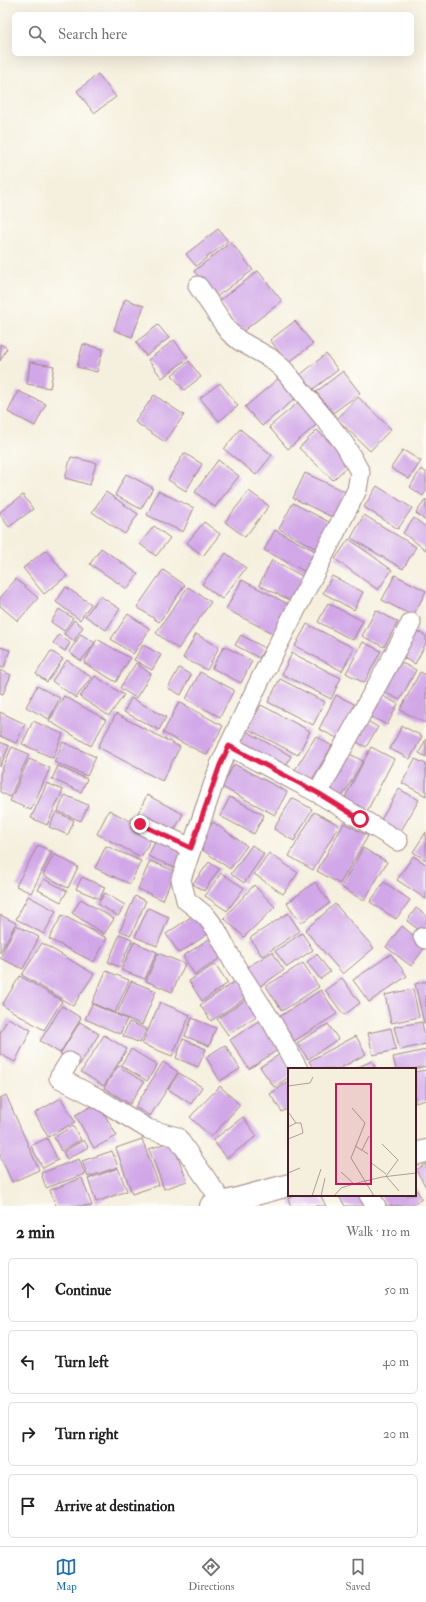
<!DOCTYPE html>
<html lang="en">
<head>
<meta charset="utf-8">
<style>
  body { margin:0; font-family:"IM FELL Double Pica",serif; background:#f6f6f6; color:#202124 }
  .stop { position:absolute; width:12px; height:12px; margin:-9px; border:3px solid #e11d48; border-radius:50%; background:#fff }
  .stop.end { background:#e11d48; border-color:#fff; box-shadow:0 1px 4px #0008 }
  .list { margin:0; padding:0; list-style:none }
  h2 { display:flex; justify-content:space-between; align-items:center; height:52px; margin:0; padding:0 16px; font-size:17px }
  h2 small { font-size:13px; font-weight:400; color:#757577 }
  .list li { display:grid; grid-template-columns:26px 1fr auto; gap:12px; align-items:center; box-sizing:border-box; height:64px; margin:0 8px 8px; padding:0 8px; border:1px solid #e0e0e0; border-radius:6px }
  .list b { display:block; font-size:15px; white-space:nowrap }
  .list em { font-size:13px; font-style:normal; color:#757577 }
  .icon { flex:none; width:22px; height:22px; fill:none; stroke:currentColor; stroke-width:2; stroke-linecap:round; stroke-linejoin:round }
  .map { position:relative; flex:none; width:426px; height:1206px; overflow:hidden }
  .search { position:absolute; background:#fff; box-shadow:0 4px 16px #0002; left:12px; right:12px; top:12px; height:44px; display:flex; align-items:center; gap:10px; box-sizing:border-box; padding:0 14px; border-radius:6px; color:#757577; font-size:15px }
  .sheet { height:340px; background:#fff }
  nav { display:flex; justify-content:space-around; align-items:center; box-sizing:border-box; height:56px; border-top:1px solid #e0e0e0; background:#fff; font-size:11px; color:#757577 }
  nav a { display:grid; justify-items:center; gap:2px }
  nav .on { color:#1f6fb2 }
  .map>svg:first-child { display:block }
</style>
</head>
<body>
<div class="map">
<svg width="426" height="1206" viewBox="0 0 426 1206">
  <rect width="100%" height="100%" fill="#fdfcf7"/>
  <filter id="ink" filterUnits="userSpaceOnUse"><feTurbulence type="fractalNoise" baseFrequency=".025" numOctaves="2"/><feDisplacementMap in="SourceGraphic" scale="8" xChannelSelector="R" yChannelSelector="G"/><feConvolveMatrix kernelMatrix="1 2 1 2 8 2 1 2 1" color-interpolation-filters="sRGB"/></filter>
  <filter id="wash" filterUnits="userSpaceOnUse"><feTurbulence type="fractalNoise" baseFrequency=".012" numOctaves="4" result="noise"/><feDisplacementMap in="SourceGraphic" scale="16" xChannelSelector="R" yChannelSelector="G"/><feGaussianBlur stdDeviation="0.9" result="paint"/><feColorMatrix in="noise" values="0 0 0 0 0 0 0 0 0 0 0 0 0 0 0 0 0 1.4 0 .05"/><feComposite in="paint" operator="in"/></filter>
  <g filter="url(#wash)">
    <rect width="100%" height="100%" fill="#f5f0de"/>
    <g id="blocks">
      <g fill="#d1a7e8">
        <path d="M98,74l18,23 -22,16 -17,-22z"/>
        <path d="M218,229l10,12 -32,25 -10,-12z"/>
        <path d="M231,242l22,28 -38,28 -21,-27z"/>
        <path d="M258,271l24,30 -40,31 -23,-31z"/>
        <path d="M125,299l19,7 -12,31 -18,-7z"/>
        <path d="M295,321l18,23 -25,19 -18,-23z"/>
        <path d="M158,325l11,13 -23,18 -10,-14z"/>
        <path d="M174,340l14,18 -26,20 -14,-18z"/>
        <path d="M0,344l7,4 -7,13z"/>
        <path d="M83,344l20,5 -6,23 -20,-5z"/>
        <path d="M326,354l12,16 -26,20 -12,-15z"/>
        <path d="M189,361l12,16 -17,13 -12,-15z"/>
        <path d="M30,362l24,4 -4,22 -23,-4z"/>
        <path d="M343,371l17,22 -27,20 -17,-21z"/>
        <path d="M280,377l17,20 -35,29 -17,-19z"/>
        <path d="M220,383l18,23 -19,15 -19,-23z"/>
        <path d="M18,391l28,13 -11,22 -27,-14z"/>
        <path d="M154,395l30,20 -19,27 -30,-20z"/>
        <path d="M358,397l33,32 -21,22 -33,-32z"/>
        <path d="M302,399l19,22 -33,28 -19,-22z"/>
        <path d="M240,429l32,26 -16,20 -32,-26z"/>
        <path d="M317,430l34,33 -18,17 -34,-32z"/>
        <path d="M403,450l18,11 -12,18 -18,-11z"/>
        <path d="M184,453l18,11 -16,27 -18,-11z"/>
        <path d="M71,457l25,6 -6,22 -25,-7z"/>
        <path d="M218,460l21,16 -24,31 -20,-15z"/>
        <path d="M421,469l5,3v19l-3,5 -13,-9z"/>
        <path d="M305,473l41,19 -12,26 -41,-20z"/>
        <path d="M126,474l27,14 -12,21 -26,-14z"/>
        <path d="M377,486l35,22 -14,21 -34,-22z"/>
        <path d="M158,491l36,17 -11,24 -36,-17z"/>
        <path d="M249,491l20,15 -24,31 -20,-15z"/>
        <path d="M106,492l32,22 -13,20 -33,-22z"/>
        <path d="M23,495l10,14 -24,18 -9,-12v-3z"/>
        <path d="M426,499v22l-10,-8z"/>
        <path d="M293,503l38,20 -14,26 -38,-20z"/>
        <path d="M364,515l52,32 -13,22 -52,-31z"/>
        <path d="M414,518l12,9v23l-23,-17z"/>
        <path d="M204,522l16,12 -17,22 -16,-13z"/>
        <path d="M154,526l16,12 -14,18 -16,-12z"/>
        <path d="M275,530l42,22 -11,20 -42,-22z"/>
        <path d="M349,539l43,31 -14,20 -43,-31z"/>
        <path d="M101,548l37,26 -11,15 -37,-25z"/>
        <path d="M46,550l21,26 -23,18 -21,-26z"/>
        <path d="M226,553l20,15 -24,31 -20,-15z"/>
        <path d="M272,560l32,17 -13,24 -32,-16z"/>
        <path d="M163,570l22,15 -26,37 -22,-15z"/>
        <path d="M395,575l31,16 -13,25 -31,-16z"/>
        <path d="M332,576l31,16 -9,18 -31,-17z"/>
        <path d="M16,579l22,19 -20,23 -18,-15v-8z"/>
        <path d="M242,580l48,25 -16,29 -48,-25z"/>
        <path d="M66,587l25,17 -11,16 -24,-18z"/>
        <path d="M188,587l23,15 -33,47 -22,-16z"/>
        <path d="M100,596l20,13 -14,21 -21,-14z"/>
        <path d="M328,603l35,18 -10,19 -35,-18z"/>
        <path d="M59,609l14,9 -9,13 -13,-9z"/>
        <path d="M376,610l22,12 -14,25 -22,-11z"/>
        <path d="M128,614l22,15 -17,25 -22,-15z"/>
        <path d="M74,620l9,7 -9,14 -10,-7z"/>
        <path d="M307,624l47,24 -12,23 -47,-25z"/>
        <path d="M410,627l16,9v7l-11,21 -19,-10z"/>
        <path d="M81,634l14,9 -14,18 -12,-9z"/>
        <path d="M196,634l23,13 -12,23 -24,-12z"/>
        <path d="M59,635l11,8 -5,8 -12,-8z"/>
        <path d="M241,635l24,13 -6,10 -24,-13z"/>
        <path d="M97,639l33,19 -14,24 -32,-19z"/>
        <path d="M363,642l18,9 -17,32 -18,-10z"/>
        <path d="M143,645l18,10 -9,15 -18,-10z"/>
        <path d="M224,646l28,15 -11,22 -29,-15z"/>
        <path d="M0,647l10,3 -6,18 -4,-1z"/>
        <path d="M51,651l12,8 -16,23 -11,-8z"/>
        <path d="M292,653l49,25 -10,21 -49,-25z"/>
        <path d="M392,658l24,12 -16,30 -24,-12z"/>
        <path d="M67,660l24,17 -15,21 -24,-17z"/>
        <path d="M136,663l15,11 -15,24 -16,-10z"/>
        <path d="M179,668l12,7 -10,20 -13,-7z"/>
        <path d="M0,670l11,5 -8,19 -3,-1z"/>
        <path d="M200,672l34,18 -14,27 -34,-18z"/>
        <path d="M420,672l6,3v48l-26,-13z"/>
        <path d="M95,676l29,19 -15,21 -29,-19z"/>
        <path d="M280,679l45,23 -12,23 -45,-23z"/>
        <path d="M37,686l23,12 -11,21 -23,-12z"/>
        <path d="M374,692l24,12 -11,21 -23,-12z"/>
        <path d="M336,695l22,11 -17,34 -22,-11z"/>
        <path d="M64,696l42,24 -15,26 -42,-25z"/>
        <path d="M131,698l35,19 -7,13 -35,-18z"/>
        <path d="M179,702l44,24 -16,29 -44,-22z"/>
        <path d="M261,705l49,26 -12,24 -50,-26z"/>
        <path d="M0,712l25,12 -9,19 -16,-7z"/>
        <path d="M116,714l64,33 -18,34 -64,-34z"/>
        <path d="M362,718l16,9 -12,20 -15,-8z"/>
        <path d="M33,721l30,13 -10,24 -31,-14z"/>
        <path d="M402,726l20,10 -12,23 -20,-10z"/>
        <path d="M246,731l45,25 -7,14 -46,-24z"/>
        <path d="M316,736l16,10 -22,37 -17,-10z"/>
        <path d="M426,739v18l-7,-4z"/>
        <path d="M0,742l9,4 -9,21z"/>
        <path d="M63,742l33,15 -9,19 -33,-14z"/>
        <path d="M12,747l17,7 -19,43 -10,-5v-18z"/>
        <path d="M371,747l23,12 -30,58 -23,-12z"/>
        <path d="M344,751l19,10 -24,41 -19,-10z"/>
        <path d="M29,759l21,9 -19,42 -21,-9z"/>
        <path d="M415,759l11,5v32l-24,-13z"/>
        <path d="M234,764l53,28 -12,23 -53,-28z"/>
        <path d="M58,766l29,13 -6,13 -29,-13z"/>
        <path d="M47,783l16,7 -16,35 -16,-7z"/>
        <path d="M399,789l20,11 -20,34 -20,-11z"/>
        <path d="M65,795l23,10 -7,16 -23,-10z"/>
        <path d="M147,795l36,19 -13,24 -35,-19z"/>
        <path d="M230,797l34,18 -10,19 -34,-18z"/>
        <path d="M292,798l20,11 -18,32 -20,-12z"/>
        <path d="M109,810l45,24 -13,23 -44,-23z"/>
        <path d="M56,812l18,8 -6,15 -19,-8z"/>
        <path d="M314,812l25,13 -26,45 -24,-14z"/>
        <path d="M213,822l34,24 -17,23 -33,-23z"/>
        <path d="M344,823l24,13 -28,48 -23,-13z"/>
        <path d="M426,832v28l-13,-8z"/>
        <path d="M158,836l26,12 -9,20 -27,-12z"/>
        <path d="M38,845l14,7 -21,41 -15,-7z"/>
        <path d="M252,845l12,9 -20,29 -13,-9z"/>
        <path d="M106,846l35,15 -11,23 -35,-16z"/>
        <path d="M363,848l24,14 -23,39 -23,-14z"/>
        <path d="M269,853l29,20 -15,21 -29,-20z"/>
        <path d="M54,854l24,13 -10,21 -25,-13z"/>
        <path d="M413,856l13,8v35l-29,-19z"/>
        <path d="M150,861l25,10 -12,29 -25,-11z"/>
        <path d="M209,862l10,7 -15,22 -11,-7z"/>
        <path d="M221,873l23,15 -17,23 -22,-15z"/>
        <path d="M82,877l23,10 -5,12 -24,-10z"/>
        <path d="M44,879l23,12 -6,11 -23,-12z"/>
        <path d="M315,882l15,21 -29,20 -14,-20z"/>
        <path d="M384,882l26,18 -14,19 -26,-17z"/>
        <path d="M254,885l21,22 -31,30 -20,-19z"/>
        <path d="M105,893l20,12 -7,11 -20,-12z"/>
        <path d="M28,896l28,15 -12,23 -28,-15z"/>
        <path d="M135,896l11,5 -15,34 -11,-4z"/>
        <path d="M81,899l33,20 -10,15 -32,-21z"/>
        <path d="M335,904l39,44 -31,26 -38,-44z"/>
        <path d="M148,908l21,9 -12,29 -22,-9z"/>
        <path d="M416,908l10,7v20l-19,-14z"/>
        <path d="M198,912l13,20 -32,21 -13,-19z"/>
        <path d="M288,913l12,18 -38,25 -12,-18z"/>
        <path d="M0,915l16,8 -16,30z"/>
        <path d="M62,915l45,23 -13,24 -45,-23z"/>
        <path d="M16,925l23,12 -16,32 -23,-11z"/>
        <path d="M402,926l24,20 -15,20 -25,-19z"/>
        <path d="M302,933l11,17 -26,17 -12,-16z"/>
        <path d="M120,934l12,5 -12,28 -12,-5z"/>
        <path d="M212,937l13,18 -30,20 -12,-19z"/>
        <path d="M134,942l23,10 -12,27 -24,-9z"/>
        <path d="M42,943l52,31 -21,32 -51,-31z"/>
        <path d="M272,952l12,18 -25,17 -13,-19z"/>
        <path d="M158,953l27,11 -13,28 -26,-11z"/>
        <path d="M317,954l13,18 -10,7 -13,-17z"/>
        <path d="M391,954l16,22 -38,26 -16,-22z"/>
        <path d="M303,963l16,24 -37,24 -16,-25z"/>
        <path d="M215,964l13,19 -26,18 -13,-20z"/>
        <path d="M106,971l23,9 -14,33 -23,-10z"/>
        <path d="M20,976l42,25 -18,29 -42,-25z"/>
        <path d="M240,978l11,16 -40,27 -11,-16z"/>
        <path d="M342,978l18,25 -16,12 -19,-25z"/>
        <path d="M131,981l25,10 -14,34 -25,-11z"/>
        <path d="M426,981v42h-2l-9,-39z"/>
        <path d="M413,989l6,28 -28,6 -6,-28z"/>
        <path d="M321,990l16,24 -43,27 -15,-24z"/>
        <path d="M250,997l11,16 -33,22 -11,-16z"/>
        <path d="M160,1002l30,13 -18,41 -30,-12z"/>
        <path d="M92,1004l35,15 -7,15 -35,-15z"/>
        <path d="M62,1006l19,12 -21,35 -20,-12z"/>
        <path d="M8,1018l23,12 -16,32 -15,-8v-21z"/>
        <path d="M192,1018l24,10 -7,18 -24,-10z"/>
        <path d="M263,1018l19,29 -33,22 -19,-29z"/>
        <path d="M80,1022l19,12 -20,31 -19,-11z"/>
        <path d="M129,1022l18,7 -7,14 -17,-7z"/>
        <path d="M422,1022l4,22 -26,6 -6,-23z"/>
        <path d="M328,1024l10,15 -30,20 -11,-16z"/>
        <path d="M391,1028l5,22 -23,5 -5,-22z"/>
        <path d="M104,1035l23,14 -23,37 -23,-14z"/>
        <path d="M356,1036l10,18 -27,15h-25l-5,-8z"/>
        <path d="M183,1039l23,10 -8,18 -22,-9z"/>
        <path d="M225,1045l15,24 -20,12 -14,-24z"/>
        <path d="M131,1049l26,16 -10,16 -26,-16z"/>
        <path d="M426,1050v16l-12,3h-18l-3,-12z"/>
        <path d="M282,1053l7,16v8l-15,10 -14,-20z"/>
        <path d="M372,1061l4,8h-22z"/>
        <path d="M163,1062l15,10 -28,44 -15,-9z"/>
        <path d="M118,1066l26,16 -14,22 -26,-16z"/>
        <path d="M426,1070v30l-11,3v-31z"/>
        <path d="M179,1073l23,14 -11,17 -23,-15z"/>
        <path d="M289,1081v27l-7,4 -12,-18z"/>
        <path d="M220,1086l20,19 -29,32 -21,-20z"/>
        <path d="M6,1095l33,75 -27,12 -12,-26v-58z"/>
        <path d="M61,1098l14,24 -27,15 -13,-24z"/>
        <path d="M98,1103l19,33 -23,12 -19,-33z"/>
        <path d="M243,1117l14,19 -30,22 -14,-18z"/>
        <path d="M73,1126l8,14 -20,11 -7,-14z"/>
        <path d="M47,1138l11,22 -15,8 -12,-22z"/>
        <path d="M142,1139l17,46 -27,9 -16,-46z"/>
        <path d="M84,1140l4,7 -21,12 -4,-7z"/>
        <path d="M172,1141l15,40 -23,8 -15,-40z"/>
        <path d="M112,1151l6,16 -30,10 -6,-16z"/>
        <path d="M79,1159l6,15 -39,14 -5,-15z"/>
        <path d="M426,1164v23l-10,-17z"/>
        <path d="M118,1168l9,23 -31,11 -8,-23z"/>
        <path d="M82,1178l10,28h-36l-6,-16z"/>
        <path d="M415,1187l7,12 -11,7h-24l-7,-11h35z"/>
        <path d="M295,1195h25l6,11h-35l-3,-7z"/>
        <path d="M338,1195h28l7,11h-28z"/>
      </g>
    </g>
  </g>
  <g filter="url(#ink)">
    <use href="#blocks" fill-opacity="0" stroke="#a08884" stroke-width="1"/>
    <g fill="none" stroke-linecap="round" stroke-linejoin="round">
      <defs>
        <g id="street">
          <path d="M198,286l31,46 11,9 30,17 13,11 46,55 16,21 15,27 -3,18 -97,190 -40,85 -39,114 5,21 20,16 10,13 20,38 36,55 26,47"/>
          <path d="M229,746l89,47 80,48"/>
          <path d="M318,793l93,-170"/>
          <path d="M140,824l51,24"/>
          <path d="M423,937l3,2"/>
          <path d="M69,1062l-10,16 37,19 52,32 29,8 46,66"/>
          <path d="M369,1195l7,11"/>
        </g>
        <g id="secondary">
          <path d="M415,1154l11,-3"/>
          <path d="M211,1206l78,-21"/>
        </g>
      </defs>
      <use href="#street" stroke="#a08884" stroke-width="21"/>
      <use href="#secondary" stroke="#a08884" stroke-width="24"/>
      <use href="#street" stroke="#fff" stroke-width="19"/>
      <use href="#secondary" stroke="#fff" stroke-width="22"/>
    </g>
  </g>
  <g fill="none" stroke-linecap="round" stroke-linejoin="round" filter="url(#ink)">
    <path stroke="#e11d48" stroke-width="5" d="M140,824l51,24 29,-83 9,-19 89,47 42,26"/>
  </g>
  <g transform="translate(288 1068)">
    <rect width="128" height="128" fill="#f5f0de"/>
    <path fill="none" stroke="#b19c96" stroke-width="1" d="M0,18l22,-3 3,-6M64,40l13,15 -14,35 23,38M0,59l8,-4 -7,-10M0,71l15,-6 -2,-10h-5M94,76l16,16 -12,16 13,15M67,78l13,8M74,82l7,-14M82,94l16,12M53,104l13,12M0,105l12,-5M24,128l9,-27M33,128l4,-18M46,128l7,-8 16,-5 25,-6 34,-4"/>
    <path fill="#c2185b" fill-opacity="0.15" stroke="#c2185b" stroke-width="2" d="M48,16h35v100h-35z"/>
    <rect width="128" height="128" fill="none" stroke="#4a1f2b" stroke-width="2"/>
  </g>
</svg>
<div class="stop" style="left:360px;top:819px"></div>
<div class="stop end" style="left:140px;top:824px"></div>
<div class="search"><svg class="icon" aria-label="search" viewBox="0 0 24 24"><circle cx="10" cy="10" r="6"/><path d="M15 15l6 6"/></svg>Search here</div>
</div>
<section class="sheet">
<h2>2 min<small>Walk · 110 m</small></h2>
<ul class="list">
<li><svg class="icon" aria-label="ahead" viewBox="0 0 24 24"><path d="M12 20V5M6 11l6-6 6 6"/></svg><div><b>Continue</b></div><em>50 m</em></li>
<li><svg class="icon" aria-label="left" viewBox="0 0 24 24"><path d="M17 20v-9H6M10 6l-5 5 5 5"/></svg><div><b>Turn left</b></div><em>40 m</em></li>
<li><svg class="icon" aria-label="right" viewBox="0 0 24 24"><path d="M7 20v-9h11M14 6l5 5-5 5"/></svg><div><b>Turn right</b></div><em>20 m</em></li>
<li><svg class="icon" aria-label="arrive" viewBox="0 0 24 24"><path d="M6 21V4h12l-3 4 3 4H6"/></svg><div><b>Arrive at destination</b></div></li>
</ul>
</section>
<nav>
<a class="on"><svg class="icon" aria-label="map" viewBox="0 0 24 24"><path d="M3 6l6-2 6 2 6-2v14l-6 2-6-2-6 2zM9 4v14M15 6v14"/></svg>Map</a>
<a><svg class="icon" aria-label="directions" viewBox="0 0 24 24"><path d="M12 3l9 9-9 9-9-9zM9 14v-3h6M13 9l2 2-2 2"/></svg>Directions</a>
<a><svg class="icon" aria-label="saved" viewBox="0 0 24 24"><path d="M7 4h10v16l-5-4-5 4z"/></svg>Saved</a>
</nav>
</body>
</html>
